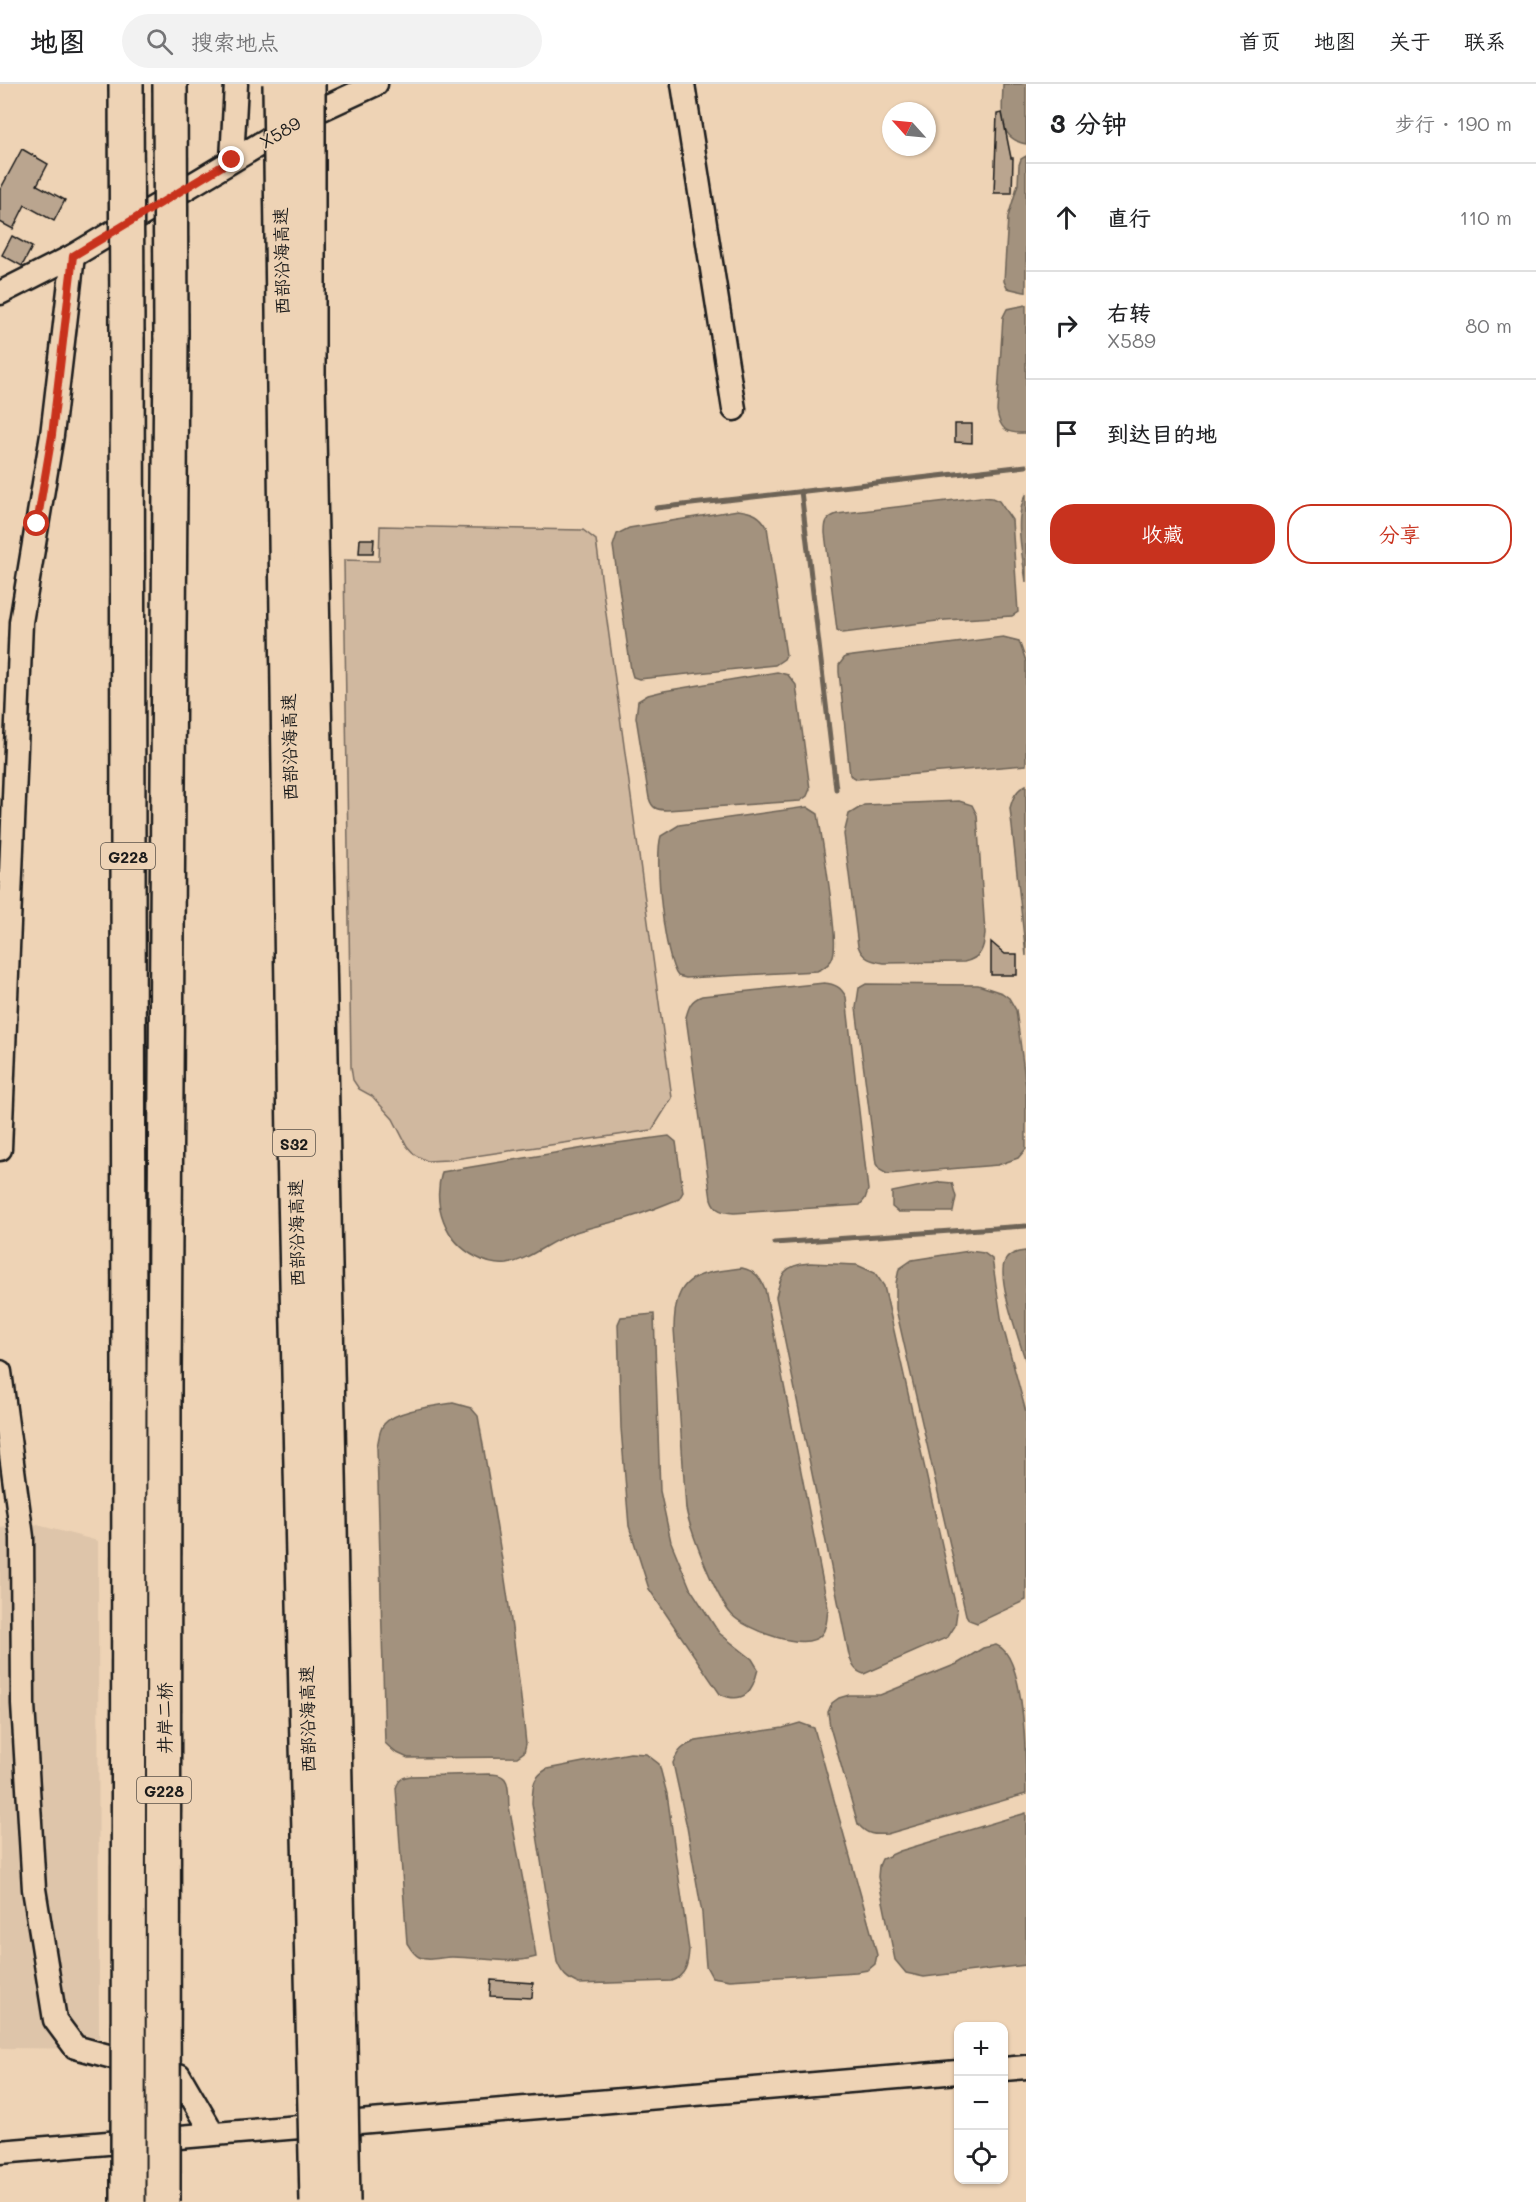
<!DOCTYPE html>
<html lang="zh">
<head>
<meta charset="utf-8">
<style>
  body { margin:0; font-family:Mali,"LXGW WenKai TC",sans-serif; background:#f2f2f2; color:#202124 }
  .controls { position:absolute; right:18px; bottom:18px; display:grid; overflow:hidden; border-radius:12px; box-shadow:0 2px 4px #0004 }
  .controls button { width:54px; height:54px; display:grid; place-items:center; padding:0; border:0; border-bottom:2px solid #e0e0e0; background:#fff; color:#202124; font:30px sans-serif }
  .compass { position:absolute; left:882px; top:18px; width:54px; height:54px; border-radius:50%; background:#fff; box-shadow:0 2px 4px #0004; rotate:297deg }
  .stop { position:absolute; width:18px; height:18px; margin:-14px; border:4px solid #c8321e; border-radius:50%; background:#fff }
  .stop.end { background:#c8321e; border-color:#fff; box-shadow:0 2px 6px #0008 }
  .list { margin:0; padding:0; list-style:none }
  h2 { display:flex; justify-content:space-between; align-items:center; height:78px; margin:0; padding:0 24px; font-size:26px }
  h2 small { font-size:20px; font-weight:400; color:#757577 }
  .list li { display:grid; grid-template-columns:39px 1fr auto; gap:18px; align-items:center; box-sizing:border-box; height:108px; padding:0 24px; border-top:2px solid #e0e0e0 }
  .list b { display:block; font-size:22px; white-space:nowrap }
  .list p { margin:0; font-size:20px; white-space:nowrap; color:#757577 }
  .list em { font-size:20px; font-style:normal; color:#757577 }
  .actions { display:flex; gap:12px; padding:18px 24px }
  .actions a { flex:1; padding:14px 0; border:2px solid #c8321e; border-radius:24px; text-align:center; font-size:21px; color:#c8321e }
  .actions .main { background:#c8321e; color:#fff }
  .icon { flex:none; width:33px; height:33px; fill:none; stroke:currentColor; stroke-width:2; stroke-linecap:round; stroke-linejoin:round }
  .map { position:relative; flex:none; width:1026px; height:2118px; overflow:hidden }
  header { display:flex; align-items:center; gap:36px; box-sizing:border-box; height:84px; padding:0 30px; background:#fff; border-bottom:2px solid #e0e0e0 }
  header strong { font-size:28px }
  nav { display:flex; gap:33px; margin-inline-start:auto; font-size:21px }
  .search { width:420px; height:54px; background:#f2f2f2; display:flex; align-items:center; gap:15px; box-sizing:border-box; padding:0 21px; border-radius:33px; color:#757577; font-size:22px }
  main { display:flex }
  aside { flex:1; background:#fff }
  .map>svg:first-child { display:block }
</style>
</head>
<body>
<header>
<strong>地图</strong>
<div class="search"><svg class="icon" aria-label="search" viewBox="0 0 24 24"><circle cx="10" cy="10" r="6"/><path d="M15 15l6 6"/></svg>搜索地点</div>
<nav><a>首页</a><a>地图</a><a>关于</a><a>联系</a></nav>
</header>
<main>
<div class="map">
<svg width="1026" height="2118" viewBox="0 0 1026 2118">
  <rect width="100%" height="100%" fill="#eed3b5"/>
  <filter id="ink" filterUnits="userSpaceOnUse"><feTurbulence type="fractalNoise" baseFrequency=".0167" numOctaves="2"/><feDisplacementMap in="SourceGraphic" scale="12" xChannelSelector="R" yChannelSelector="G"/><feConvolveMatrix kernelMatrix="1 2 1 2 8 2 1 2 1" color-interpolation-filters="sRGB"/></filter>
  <g filter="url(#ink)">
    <path fill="#dec5aa" d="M30,1439l68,18 1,508 -99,-1v-520z"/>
    <path fill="#d0b89f" stroke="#766a5e" stroke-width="1.5" d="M380,442l203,4 13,10 76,558 -20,32 -204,30 -21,1 -12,-6 -8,-9 -14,-27 -21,-23 -13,-7 -6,-9 -2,-13 -7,-507 35,1z"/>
    <g fill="#a3927e" stroke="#6d6357" stroke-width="1.5">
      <path d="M1003,0h23v60c-31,-6 -23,-35 -23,-60z"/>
      <path d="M1026,72v136h-2l-17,-4 -3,-7 4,-64 10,-33 1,-19 2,-6z"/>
      <path d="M1026,221v128c-19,1 -26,-3 -29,-22l6,-94 4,-8z"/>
      <path d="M1026,411v87c-3,-25 -13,-65 0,-87z"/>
      <path d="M981,413l11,1 7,3 13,19 6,92 -6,4 -67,4 -102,13 -6,-3 -12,-97c0,-11 1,-15 12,-19z"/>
      <path d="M738,426c15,2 22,5 29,17l19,128 -2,4 -9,6 -136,14 -6,-2 -2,-7 -18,-124 4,-12 12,-6z"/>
      <path d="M1003,553l16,4 7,20v104l-169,14 -7,-4 -11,-103v-7l6,-8z"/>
      <path d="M777,588l11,3 8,10 14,104 -3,7 -7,5 -133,9c-11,0 -15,-2 -18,-12l-13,-81 2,-16 10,-6 16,-4z"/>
      <path d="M1026,701v171l-16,-148c3,-11 6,-18 16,-23z"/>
      <path d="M959,717l13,4 5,10 8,118c-1,16 -4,25 -21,29l-80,1c-13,-2 -21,-4 -26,-17l-14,-112 5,-20 15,-9z"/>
      <path d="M807,723l11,7c6,36 12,72 15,108 1,11 3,23 0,34 -2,8 -9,12 -16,15l-131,7 -8,-2c-14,-17 -24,-118 -17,-140l18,-11z"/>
      <path d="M824,899c11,1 17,4 22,14l22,193 -3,9 -5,6 -126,8c-12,-1 -19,-2 -23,-14l-25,-182c3,-11 5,-17 16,-21z"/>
      <path d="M866,900l112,1 24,8 7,5 7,12 10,77v62l-8,9 -20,7 -111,9 -7,-4 -4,-6 -20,-156 3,-20z"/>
      <path d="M669,1052l7,6 7,50 -4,7c-16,6 -32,13 -48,18 -19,6 -39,9 -58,16 -22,7 -42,26 -66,31 -11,1 -22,-2 -31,-7 -31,-16 -44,-52 -34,-85l160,-27z"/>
      <path d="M941,1098l11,1 4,14 -3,15h-55l-6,-5v-15z"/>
      <path d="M969,1167l15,2 8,6 10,64 24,89v188l-49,23 -8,-3 -3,-5 -70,-306v-26l3,-14 13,-9z"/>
      <path d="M1026,1167v111c-6,-20 -30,-84 -21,-101 4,-8 13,-9 21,-10z"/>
      <path d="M810,1179l47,2 18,8 9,13 73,326 -2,14 -7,11 -84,37c-10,-3 -12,-10 -15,-19l-73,-358c5,-24 8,-32 34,-34z"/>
      <path d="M742,1184c13,3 18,9 23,21l63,319c-1,9 -1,20 -7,27 -15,18 -76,-6 -89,-20 -16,-17 -41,-82 -46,-106l-12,-181c1,-54 22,-54 68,-60z"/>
      <path d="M654,1230l6,177 11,51 19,46 29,45 33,26 6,10c-5,22 -14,36 -38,25l-71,-105 -20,-63 -8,-98 -3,-104 3,-7z"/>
      <path d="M453,1319l18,5 7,8c19,109 37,218 48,328l-2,8 -7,5 -109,1 -13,-6 -10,-9 -8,-296c2,-8 2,-17 7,-23 12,-14 51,-18 69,-21z"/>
      <path d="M996,1561c30,10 30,115 30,149l-139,40c-13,1 -20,1 -29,-10l-28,-97 -2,-15 4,-9 7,-5 10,-3h31l77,-31 26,-16z"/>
      <path d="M800,1639l14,5 59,211 4,16 -2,9 -7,6 -12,2 -126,8 -18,-3 -6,-11 -4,-53 -15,-86 -14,-64c5,-13 10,-17 23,-22l87,-13z"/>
      <path d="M630,1669l16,1 13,10 8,30 22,156c-1,14 -3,26 -18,31l-92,3c-12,-5 -17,-10 -22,-22l-25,-159c1,-17 0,-25 15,-34z"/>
      <path d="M488,1690c6,0 13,0 17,5 5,7 3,19 4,27 9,51 20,100 27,151 -27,8 -56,0 -84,0 -11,0 -23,5 -33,0 -6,-3 -9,-9 -12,-14l-11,-155c3,-9 7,-11 15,-12z"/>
      <path d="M1026,1729v152l-102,12 -18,-4 -11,-13 -17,-83 1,-11 3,-7 18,-8z"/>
    </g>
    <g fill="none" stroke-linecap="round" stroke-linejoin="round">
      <g stroke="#6d6357" stroke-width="5">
        <path d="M801,407l35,298"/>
        <path d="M656,424l370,-42"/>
        <path d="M774,1159l252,-17"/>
      </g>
    </g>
    <g fill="#baa58f" stroke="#1c1c1c" stroke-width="1.5">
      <path d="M1002,29l9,45h2l-1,35h-18l3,-79z"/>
      <path d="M22,65l26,15 -11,21 28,15 -11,21 -29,-16 -12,24 -13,-7v-32z"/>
      <path d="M12,152l20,11 -10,19 -20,-11z"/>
      <path d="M955,340h17v19l-17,-1z"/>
      <path d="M360,455h14l-1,14h-14z"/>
      <path d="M991,858l14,12h12v21h-26z"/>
      <path d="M491,1896l42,3 -1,15 -42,-2z"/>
    </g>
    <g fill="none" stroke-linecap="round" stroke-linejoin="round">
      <defs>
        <g id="minor">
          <path d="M683,0l51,325"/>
          <path d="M232,76l4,-76"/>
          <path d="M0,209l73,-37 234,-140 69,-32"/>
          <path d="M0,1065l21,-527 31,-187 21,-179"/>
          <path d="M0,1288l22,165 1,167 11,185 21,131 20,27 104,28 29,50"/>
          <path d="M1004,1985l22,-2"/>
          <path d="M0,2068l958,-80"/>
        </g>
        <g id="highway">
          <path d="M127,250l2,1044"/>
          <path d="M164,1294l7,-1043"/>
        </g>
      </defs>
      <use href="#minor" stroke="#1c1c1c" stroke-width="27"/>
      <use href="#highway" stroke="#1c1c1c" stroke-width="38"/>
      <use href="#minor" stroke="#eed3b5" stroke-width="22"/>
      <use href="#highway" stroke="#eed3b5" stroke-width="33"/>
      <defs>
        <g id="highway-bridge">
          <path d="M126,0l1,250"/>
          <path d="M170,0l1,251"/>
          <path d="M280,0l14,1059 23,1059"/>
          <path d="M308,0v297l35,1821"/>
          <path d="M128,2118l1,-824"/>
          <path d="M163,2118l1,-824"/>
        </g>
      </defs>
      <use href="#highway-bridge" stroke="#1c1c1c" stroke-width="38" stroke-linecap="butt"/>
      <use href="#highway-bridge" stroke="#eed3b5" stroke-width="33"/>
    </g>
  </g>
  <g fill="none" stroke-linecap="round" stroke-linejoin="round" filter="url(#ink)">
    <path stroke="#c8321e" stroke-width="8" d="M37,440l15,-89 21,-179 159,-96"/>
  </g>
  <g text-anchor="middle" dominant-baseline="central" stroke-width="4.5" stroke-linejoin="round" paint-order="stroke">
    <g fill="#eed3b5" stroke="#5b534a" stroke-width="1.5">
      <rect x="101" y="759" width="54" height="26" rx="4.5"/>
      <rect x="273" y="1046" width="42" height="26" rx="4.5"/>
      <rect x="137" y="1693" width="54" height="26" rx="4.5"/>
    </g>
    <g font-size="16" font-weight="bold" fill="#1c1c1c">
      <text x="128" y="772">G228</text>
      <text x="294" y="1059">S32</text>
      <text x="164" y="1706">G228</text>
    </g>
    <g font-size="18" fill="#1c1c1c" stroke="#eed3b5">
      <text transform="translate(280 48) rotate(-31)">X589</text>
      <text transform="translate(281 177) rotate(-91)">西部沿海高速</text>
      <text transform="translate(289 663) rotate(-91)">西部沿海高速</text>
      <text transform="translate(296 1149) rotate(-91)">西部沿海高速</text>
      <text transform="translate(164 1634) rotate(-90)">井岸二桥</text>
      <text transform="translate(307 1635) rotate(-91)">西部沿海高速</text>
    </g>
  </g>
</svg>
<div class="controls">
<button>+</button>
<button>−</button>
<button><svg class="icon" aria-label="locate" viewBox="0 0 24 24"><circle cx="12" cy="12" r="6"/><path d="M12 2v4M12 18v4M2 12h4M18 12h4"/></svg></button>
</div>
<svg class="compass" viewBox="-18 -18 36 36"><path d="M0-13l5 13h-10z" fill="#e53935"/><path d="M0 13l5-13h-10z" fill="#757577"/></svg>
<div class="stop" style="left:37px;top:440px"></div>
<div class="stop end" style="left:232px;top:76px"></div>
</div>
<aside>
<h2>3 分钟<small>步行 · 190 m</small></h2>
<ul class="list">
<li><svg class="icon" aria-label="ahead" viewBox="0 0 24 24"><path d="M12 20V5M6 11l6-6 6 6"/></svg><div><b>直行</b></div><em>110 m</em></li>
<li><svg class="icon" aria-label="right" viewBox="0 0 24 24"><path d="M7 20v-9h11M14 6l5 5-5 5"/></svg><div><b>右转</b><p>X589</p></div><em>80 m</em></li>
<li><svg class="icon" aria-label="arrive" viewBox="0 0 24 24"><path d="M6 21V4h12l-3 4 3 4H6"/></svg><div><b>到达目的地</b></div></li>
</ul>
<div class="actions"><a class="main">收藏</a><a>分享</a></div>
</aside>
</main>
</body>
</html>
